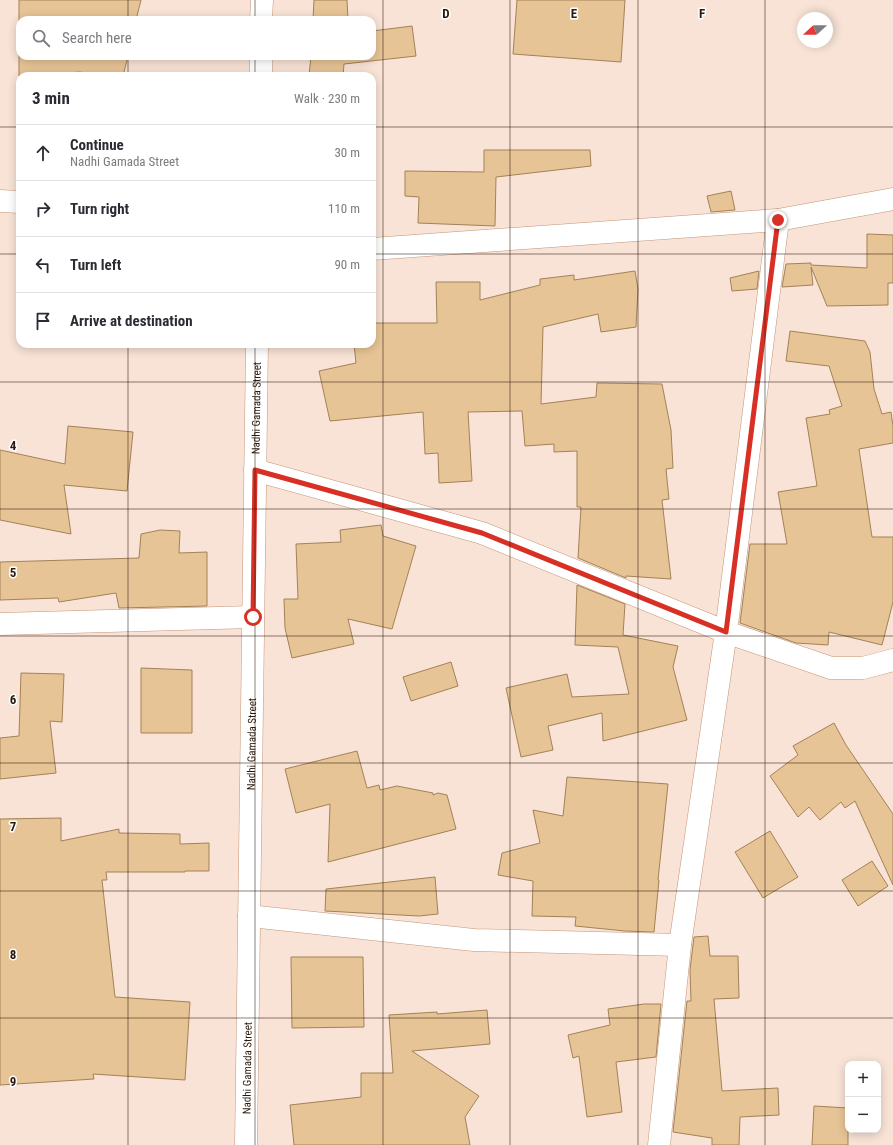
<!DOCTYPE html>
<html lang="en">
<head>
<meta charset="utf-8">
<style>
  body { margin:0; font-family:"Roboto Condensed",sans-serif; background:#f2f2f3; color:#2b2b33 }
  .controls { position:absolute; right:12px; bottom:12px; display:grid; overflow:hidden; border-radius:8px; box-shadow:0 2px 10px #0003 }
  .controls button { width:36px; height:36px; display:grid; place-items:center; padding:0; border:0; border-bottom:1px solid #e1e1e2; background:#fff; color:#2b2b33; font:20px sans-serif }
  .compass { position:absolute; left:797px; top:12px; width:36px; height:36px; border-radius:50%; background:#fff; box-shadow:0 2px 10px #0003; rotate:249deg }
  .stop { position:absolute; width:12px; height:12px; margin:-9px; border:3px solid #d93025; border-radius:50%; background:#fff }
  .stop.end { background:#d93025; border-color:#fff; box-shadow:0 1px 4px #0008 }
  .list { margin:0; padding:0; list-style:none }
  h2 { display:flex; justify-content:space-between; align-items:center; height:52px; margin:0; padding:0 16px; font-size:17px }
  h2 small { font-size:13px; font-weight:400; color:#7c7c81 }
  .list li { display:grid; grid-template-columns:26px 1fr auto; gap:12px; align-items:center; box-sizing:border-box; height:56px; padding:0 16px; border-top:1px solid #e1e1e2 }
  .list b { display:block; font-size:15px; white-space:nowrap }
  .list p { margin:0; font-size:13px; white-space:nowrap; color:#7c7c81 }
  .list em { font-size:13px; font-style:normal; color:#7c7c81 }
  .icon { flex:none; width:22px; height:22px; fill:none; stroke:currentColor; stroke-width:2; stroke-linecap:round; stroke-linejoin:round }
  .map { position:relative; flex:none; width:893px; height:1145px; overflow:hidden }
  .search { position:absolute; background:#fff; box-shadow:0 2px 10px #0003; left:16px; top:16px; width:360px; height:44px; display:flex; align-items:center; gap:10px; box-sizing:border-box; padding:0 14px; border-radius:12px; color:#7c7c81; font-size:15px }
  .panel { position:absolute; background:#fff; box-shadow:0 2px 10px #0003; left:16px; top:72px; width:360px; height:276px; border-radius:12px }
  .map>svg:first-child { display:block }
</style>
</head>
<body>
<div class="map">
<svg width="893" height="1145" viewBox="0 0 893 1145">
  <rect width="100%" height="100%" fill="#f8e3d6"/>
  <g fill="#e7c496" stroke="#a38257">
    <path d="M19,0h122l-5,20h-116v36h108l-5,20h-25l-18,-4 -46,4h-15z"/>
    <path d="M314,0h33l1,20h-35z"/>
    <path d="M517,0h108l-4,62 -108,-8z"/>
    <path d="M412,26l4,30 -72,8 -1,12h-34l2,-20h61v-25z"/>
    <path d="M484,150h106l1,16 -95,11 -1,49 -77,-3 1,-26 -14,-1v-25l79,1z"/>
    <path d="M731,191l4,19 -24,2 -4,-16z"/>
    <path d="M867,234l26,1v48h-5v22l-61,1 -16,-39 2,18 -31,2 4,-23 25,-1v2l56,3z"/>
    <path d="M635,271l3,18 -2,38 -35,5 -3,-18 -55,13 -2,77 55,-7 1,-14 65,1 9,46 2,38 -7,1 3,30 -7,1 9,79 -45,-3v2l-48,-20 3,-51h-4v-56l-23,1v-8l-29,2 -3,-35 -54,1 4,69 -33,2 -1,-30 -13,1 -2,-42 -93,9 -11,-50 37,-8 -2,-19h18v-21h65l-1,-41h44v18l60,-15v-6l34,-4v5z"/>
    <path d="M759,271l-2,18 -25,2 -2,-13z"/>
    <path d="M790,331l75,10 5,11 4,37 8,25 9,-2 2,14v17l-34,6 13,88h21v65l-11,43 -53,-13 -1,13 -32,-2 -56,-20 10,-79h37l-9,-52 39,-6 -11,-68 24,-4 -1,-4 13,-4 -13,-40 -43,-5z"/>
    <path d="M68,426l65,6 -6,59 -63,-6 7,49 -71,-14v-70l65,14z"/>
    <path d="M381,525l2,11 33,10 -24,83 -44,-10 6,25 -62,14 -7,-30 -1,-29h14l-2,-55 45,-2 -1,-12z"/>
    <path d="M160,530l20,1 -1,22 28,-1v54l-88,2 -3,-15 -57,9 -1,-4 -58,2v-38l139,-4 2,-24z"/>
    <path d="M577,585l48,19 -2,31 55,11 -5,21 14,53 -84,21 -1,-28 -54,13 5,24 -32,7 -15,-69 61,-14 5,23 57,-3 -11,-47 -43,-2z"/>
    <path d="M451,662l7,24 -47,15 -8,-24z"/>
    <path d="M141,668l51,2v63h-51z"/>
    <path d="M21,673l43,1 -2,48 -12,-1 6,52 -56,6v-41l19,-2z"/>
    <path d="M834,723l12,22 47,69v71l-38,-84 -10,7 -4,-6 -21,18 -11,-13 -11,10 -28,-41 28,-21 -5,-9z"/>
    <path d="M357,751l10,37 12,-3 1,5 17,-4 36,7v2l5,-2 9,2 9,34 -128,33 2,-58 -34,9 -11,-44z"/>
    <path d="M567,777l101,7 -10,96h1l-5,52 -29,-1 -50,-5 1,-9 -44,-1 1,-35 -35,-6 4,-22 38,-10 -7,-33 30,6z"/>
    <path d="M61,818v23l58,-12v4l61,1v10l29,-1v28h-24v1h-79l1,8h-5l13,117 75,5 -5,78 -92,-6 1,5 -94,6v-266z"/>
    <path d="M770,831l28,46 -35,21 -28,-46z"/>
    <path d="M872,861l16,25 -30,20 -16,-26z"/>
    <path d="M435,877l3,37 -19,2 -94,-5 1,-22z"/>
    <path d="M708,936l2,20h28l1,42 -25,1 8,92 56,-3 1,27 -39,2 -1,28h-27v-7l-39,-6 14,-131h4l-1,-31 4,-33z"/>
    <path d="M291,957h72l1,70 -72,1z"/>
    <path d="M644,1004h17l-5,53 -40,5 6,50 -35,5 -8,-61 -6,2 -5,-23 42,-10 -2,-16z"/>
    <path d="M487,1010l3,34 -78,7 67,45 -14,21 5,28h-176l-4,-40 71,-8v-24h32l-4,-58 48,-3v2z"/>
    <path d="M814,1106l34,2v37h-36z"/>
  </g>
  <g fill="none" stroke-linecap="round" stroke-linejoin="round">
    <defs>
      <g id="minor">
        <path d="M0,201l20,1"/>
        <path d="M372,249l406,-29 115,-21"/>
        <path d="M255,470l227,63 244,99 105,36h32l30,-8"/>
        <path d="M0,624l253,-7"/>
        <path d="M249,916l225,24 206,5"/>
        <path d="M659,1145l21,-200 46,-313 52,-412"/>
      </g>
      <g id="tertiary">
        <path d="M261,20l1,-20"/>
        <path d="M261,76v-20"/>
        <path id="s1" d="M246,1145l11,-801"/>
      </g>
    </defs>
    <use href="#minor" stroke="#c59577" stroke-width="23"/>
    <use href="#tertiary" stroke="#c59577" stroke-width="23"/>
    <use href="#minor" stroke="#fff" stroke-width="22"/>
    <use href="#tertiary" stroke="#fff" stroke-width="22"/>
  </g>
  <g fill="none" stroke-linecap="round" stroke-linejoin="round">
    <path stroke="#d93025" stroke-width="5" d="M253,617l2,-147 227,63 244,99 52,-412"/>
  </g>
  <path fill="none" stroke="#2b190d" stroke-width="1" stroke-opacity="0.55" d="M128,0v20M255,0v20M383,0v1145M510,0v1145M638,0v1145M765,0v1145M128,56v20M255,56v20M0,127h20M372,127h521M0,254h20M372,254h521M128,344v801M255,344v801M0,382h893M0,509h893M0,636h893M0,763h893M0,891h893M0,1018h893"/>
  <g text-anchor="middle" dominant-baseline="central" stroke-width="3" stroke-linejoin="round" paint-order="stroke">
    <g font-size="11" fill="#2b190d" stroke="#fff">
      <text stroke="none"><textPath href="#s1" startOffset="737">Nadhi Gamada Street</textPath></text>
      <text stroke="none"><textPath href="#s1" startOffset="401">Nadhi Gamada Street</textPath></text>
      <text stroke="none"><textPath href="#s1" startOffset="77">Nadhi Gamada Street</textPath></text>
    </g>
  </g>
  <g font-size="13" text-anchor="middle" font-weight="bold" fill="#2b190d" stroke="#fff" stroke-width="3" stroke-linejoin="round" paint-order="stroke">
    <text x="446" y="18">D</text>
    <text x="574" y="18">E</text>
    <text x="702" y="18">F</text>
    <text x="13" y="450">4</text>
    <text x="13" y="577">5</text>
    <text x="13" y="704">6</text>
    <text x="13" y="831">7</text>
    <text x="13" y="959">8</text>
    <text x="13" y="1086">9</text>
  </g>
</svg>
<div class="controls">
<button>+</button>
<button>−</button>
</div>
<svg class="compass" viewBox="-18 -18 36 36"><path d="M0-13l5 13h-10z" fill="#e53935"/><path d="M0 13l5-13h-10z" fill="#7c7c81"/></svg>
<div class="stop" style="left:253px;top:617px"></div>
<div class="stop end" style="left:778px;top:220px"></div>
<div class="search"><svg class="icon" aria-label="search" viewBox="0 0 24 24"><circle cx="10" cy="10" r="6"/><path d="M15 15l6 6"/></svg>Search here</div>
<section class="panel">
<h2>3 min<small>Walk · 230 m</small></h2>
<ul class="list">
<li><svg class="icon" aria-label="ahead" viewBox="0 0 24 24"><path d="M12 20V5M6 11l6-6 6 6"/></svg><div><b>Continue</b><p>Nadhi Gamada Street</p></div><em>30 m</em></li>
<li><svg class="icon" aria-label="right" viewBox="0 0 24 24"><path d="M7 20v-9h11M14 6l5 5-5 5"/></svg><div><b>Turn right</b></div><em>110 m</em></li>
<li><svg class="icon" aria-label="left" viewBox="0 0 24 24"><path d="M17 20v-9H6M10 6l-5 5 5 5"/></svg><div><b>Turn left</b></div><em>90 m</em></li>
<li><svg class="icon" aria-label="arrive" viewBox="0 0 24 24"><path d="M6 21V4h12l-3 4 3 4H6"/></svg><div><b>Arrive at destination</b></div></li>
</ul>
</section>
</div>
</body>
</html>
